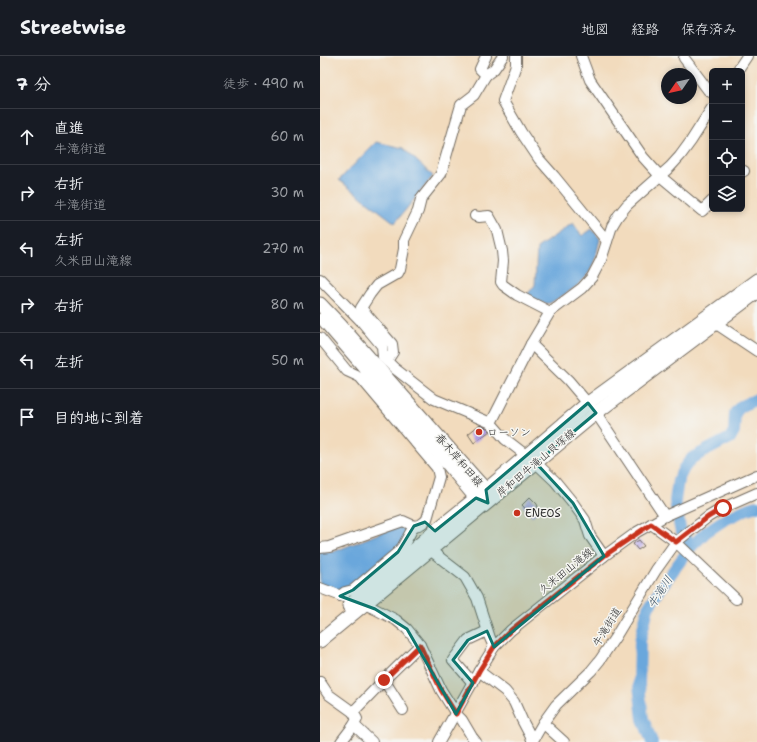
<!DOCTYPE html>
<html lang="ja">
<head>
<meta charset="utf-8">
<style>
  body { margin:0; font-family:"Shantell Sans","Klee One",sans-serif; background:#20242c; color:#f1f3f6 }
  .controls { position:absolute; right:12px; top:12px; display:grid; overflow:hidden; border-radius:6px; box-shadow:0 2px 6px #0003 }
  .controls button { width:36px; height:36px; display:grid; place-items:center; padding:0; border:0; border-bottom:1px solid #363941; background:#171b24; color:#f1f3f6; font:20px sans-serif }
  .compass { position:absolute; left:341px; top:12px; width:36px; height:36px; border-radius:50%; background:#171b24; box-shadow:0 2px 6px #0003; rotate:236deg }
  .stop { position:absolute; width:12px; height:12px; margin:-9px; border:3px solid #c8321e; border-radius:50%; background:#fff }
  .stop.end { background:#c8321e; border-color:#fff; box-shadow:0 1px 4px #0008 }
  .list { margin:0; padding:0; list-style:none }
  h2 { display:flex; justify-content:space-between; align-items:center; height:52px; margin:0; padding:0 16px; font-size:17px }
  h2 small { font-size:13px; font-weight:400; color:#9ea1a6 }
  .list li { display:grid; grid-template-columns:26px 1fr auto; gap:12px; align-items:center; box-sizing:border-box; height:56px; padding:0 16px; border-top:1px solid #363941 }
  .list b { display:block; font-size:15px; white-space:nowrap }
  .list p { margin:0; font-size:13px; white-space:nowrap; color:#9ea1a6 }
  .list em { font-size:13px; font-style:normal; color:#9ea1a6 }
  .icon { flex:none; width:22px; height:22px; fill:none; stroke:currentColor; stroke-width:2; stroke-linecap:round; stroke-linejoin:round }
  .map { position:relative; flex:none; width:437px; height:686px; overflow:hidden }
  header { display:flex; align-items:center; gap:24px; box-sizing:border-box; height:56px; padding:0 20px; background:#171b24; border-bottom:1px solid #363941 }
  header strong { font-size:19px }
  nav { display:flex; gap:22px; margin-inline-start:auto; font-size:14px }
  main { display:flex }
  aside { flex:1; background:#171b24 }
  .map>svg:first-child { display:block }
</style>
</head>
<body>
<header>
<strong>Streetwise</strong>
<nav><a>地図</a><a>経路</a><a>保存済み</a></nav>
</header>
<main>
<aside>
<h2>7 分<small>徒歩 · 490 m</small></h2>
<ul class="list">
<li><svg class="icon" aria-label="ahead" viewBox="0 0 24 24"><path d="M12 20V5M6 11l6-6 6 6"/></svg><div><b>直進</b><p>牛滝街道</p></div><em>60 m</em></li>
<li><svg class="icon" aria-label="right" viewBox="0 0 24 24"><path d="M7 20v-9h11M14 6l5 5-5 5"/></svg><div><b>右折</b><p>牛滝街道</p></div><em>30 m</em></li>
<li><svg class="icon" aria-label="left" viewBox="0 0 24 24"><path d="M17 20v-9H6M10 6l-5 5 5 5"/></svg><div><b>左折</b><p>久米田山滝線</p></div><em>270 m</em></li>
<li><svg class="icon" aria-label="right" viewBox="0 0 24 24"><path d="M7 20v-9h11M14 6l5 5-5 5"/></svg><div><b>右折</b></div><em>80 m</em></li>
<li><svg class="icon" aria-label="left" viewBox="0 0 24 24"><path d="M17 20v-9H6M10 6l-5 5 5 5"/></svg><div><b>左折</b></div><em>50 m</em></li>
<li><svg class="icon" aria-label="arrive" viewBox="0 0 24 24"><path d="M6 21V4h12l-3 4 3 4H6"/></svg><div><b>目的地に到着</b></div></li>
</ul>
</aside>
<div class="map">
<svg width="437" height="686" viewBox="0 0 437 686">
  <defs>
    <pattern id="building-cross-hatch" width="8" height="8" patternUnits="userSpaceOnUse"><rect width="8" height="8" fill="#b9a7f0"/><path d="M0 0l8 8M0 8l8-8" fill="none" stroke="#9788c3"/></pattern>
  </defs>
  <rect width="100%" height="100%" fill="#f6f6f2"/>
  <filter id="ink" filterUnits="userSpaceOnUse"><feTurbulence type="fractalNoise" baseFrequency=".025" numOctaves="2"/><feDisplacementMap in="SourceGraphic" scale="8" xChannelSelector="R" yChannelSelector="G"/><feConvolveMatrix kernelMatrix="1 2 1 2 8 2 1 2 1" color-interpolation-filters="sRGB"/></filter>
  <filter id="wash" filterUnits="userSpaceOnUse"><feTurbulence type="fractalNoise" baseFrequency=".012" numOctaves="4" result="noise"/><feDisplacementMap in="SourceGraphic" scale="16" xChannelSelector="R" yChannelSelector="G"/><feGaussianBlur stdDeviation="0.9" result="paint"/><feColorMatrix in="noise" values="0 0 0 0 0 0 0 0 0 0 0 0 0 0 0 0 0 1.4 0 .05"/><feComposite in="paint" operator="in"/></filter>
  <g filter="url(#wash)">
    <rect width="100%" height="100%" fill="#f2dbbd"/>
    <g fill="#6aa7dc" stroke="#4a6984">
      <path d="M56,86l27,6 30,28 -38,47 -56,-43z"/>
      <path d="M253,167l9,13 10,-7 8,10c-3,13 -6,28 -14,38 -9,11 -24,19 -36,26 -9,2 -16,-4 -24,-7l9,-11 2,-37z"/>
      <path d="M87,470v3l2,1 -9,17 -46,40 -13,5 -21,-6v-36l13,2 62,-25z"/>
    </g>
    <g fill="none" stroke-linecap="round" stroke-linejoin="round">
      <g stroke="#6aa7dc" stroke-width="12">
        <path d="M369,490l-9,-18 -5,-27 3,-21 6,-12 8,-10 38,-20 4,-7 1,-18 6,-7 16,-7"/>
        <path d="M332,686l-9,-23 -4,-34 1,-44 8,-33 19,-29 23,-31 16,-16 18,-12 23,-11 10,-3"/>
      </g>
    </g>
    <g id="blocks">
      <g fill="url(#building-cross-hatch)">
        <path d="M159,369l8,3 3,3 -16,12 -6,-9z"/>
        <path d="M210,441l7,7 2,7 -7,5 -10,-11z"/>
        <path d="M319,484l5,6 -6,4 -5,-6z"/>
      </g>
    </g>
  </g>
  <g filter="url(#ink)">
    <use href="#blocks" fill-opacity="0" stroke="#71695e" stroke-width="1"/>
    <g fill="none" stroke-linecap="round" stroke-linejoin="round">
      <defs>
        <g id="minor">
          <path d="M196,0v9l-13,36 18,31 18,27 15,17 53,65"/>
          <path d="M261,0l9,24 53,77 17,19 42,35 10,-10"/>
          <path d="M364,2l24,32 4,3"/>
          <path d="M417,15l10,-15"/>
          <path d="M166,19l8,-6 9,-13"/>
          <path d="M422,116l2,-1"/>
          <path d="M155,160l4,1 10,-1 8,14 5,21 1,10 -2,21 2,3 14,10 33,17"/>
          <path d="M0,223l42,43 20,24 1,11 11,11 40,31 57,24 14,16 22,17"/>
          <path d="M395,267l42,28"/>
          <path d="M0,282l27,33 13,6 77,91 2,9 -12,42c-4,5 -7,6 -13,7l-11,20 -5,6 -45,38 -8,2 -5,4"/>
          <path d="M211,288l37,36 28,33 69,103"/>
          <path d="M67,305l6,-9 -1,-8 -31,-36 9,-14 7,-9 21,-12 2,-4 4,-20v-9l14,-29 3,-12 20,-25 20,-69 13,-10 12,-20 -6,-6 6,-13"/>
          <path d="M171,367l40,-79 19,-32 32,-24 10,-11 9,-17 11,-34 6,-10 9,-11 43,-38 10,-11 11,-15 21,-33"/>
          <path d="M216,407l19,18 18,22 12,17 5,16 14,20"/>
          <path d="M0,492l9,-1 74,-26 11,5"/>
          <path d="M110,494l35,27 12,21 13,40 4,9"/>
          <path d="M0,532l24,9"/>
          <path d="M416,543l-60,-57 32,-25 15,-9 34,-15"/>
          <path d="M40,546l15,7 21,11 11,9 13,16 21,45 15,24 6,6 10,17 4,5"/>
          <path d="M159,615l26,20 9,11 8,18 11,21"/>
          <path d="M64,624l19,30"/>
          <path d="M0,626l8,12 25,18 4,7 -3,6 -13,17"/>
          <path d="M153,627l-20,-23 15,-20 19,-9"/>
          <path d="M33,656l31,-32 36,-35"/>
          <path d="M223,667l21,19"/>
          <path d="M34,669l18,17"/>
          <path d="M119,686l40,-71 15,-24 17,-17 93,-74 33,-24 28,-16 92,-41"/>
          <path d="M212,686l11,-19 13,-18 35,-34 9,-11 16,-24 40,-66 20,-28 -25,-18"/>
        </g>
        <g id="major">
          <path d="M0,248l21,22 134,152 11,12 1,9"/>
          <path d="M3,263l125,145 28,34 6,3"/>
          <path d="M29,550l86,-75 51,-41 102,-87 169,-123"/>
          <path d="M0,585l276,-228 161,-121"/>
        </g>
      </defs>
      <use href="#minor" stroke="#71695e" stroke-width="12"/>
      <use href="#major" stroke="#71695e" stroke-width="15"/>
      <use href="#minor" stroke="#fff" stroke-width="10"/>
      <use href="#major" stroke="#fff" stroke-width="13"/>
    </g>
  </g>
  <g fill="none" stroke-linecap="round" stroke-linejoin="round" filter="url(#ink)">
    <path stroke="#c8321e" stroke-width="5" d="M64,624l36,-35 21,45 15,24 23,-43 15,-24 17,-17 93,-74 47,-32 25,18 32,-25 15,-9"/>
  </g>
  <path fill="#0f766e" fill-opacity="0.2" stroke="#0f766e" stroke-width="3" stroke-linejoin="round" d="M268,347l8,10 -60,50 37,40 31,53 -110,91 -7,-16 -19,9 -15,20 20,23 -17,31 -49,-85 -32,-20 -35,-13 13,-6 45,-38 16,-26 11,-4 10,9 41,-33 12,5 -2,-13z"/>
  <g fill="#c8321e" stroke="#f6f6f2" stroke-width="1.5">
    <circle cx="159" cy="376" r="4"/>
    <circle cx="197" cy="457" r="4"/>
  </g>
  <g text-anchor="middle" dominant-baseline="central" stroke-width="3" stroke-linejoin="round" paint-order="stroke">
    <g font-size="11" fill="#2b2b2b" stroke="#f6f6f2" text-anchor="start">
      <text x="167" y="376">ローソン</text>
      <text x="205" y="457">ENEOS</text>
    </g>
    <g font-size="11" fill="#2b2b2b" stroke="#f6f6f2">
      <text transform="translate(139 404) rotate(49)">春木岸和田線</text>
      <text transform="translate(216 407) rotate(-40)">岸和田牛滝山貝塚線</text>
      <text transform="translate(246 515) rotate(-39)">久米田山滝線</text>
      <text transform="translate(287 571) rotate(-58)">牛滝街道</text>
    </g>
    <g font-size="12" font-style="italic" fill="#415669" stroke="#f6f6f2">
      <text transform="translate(340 536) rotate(-57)">牛滝川</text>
    </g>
  </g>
</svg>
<div class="controls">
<button>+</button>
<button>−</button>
<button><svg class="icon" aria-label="locate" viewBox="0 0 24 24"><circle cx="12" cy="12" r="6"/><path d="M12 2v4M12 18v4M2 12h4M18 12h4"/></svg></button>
<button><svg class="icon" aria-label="layers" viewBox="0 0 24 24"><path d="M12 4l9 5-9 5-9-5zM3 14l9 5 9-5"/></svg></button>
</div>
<svg class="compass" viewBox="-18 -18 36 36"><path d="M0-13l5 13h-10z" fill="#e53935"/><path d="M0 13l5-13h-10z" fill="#9ea1a6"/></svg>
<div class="stop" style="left:403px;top:452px"></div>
<div class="stop end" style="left:64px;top:624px"></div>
</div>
</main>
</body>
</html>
